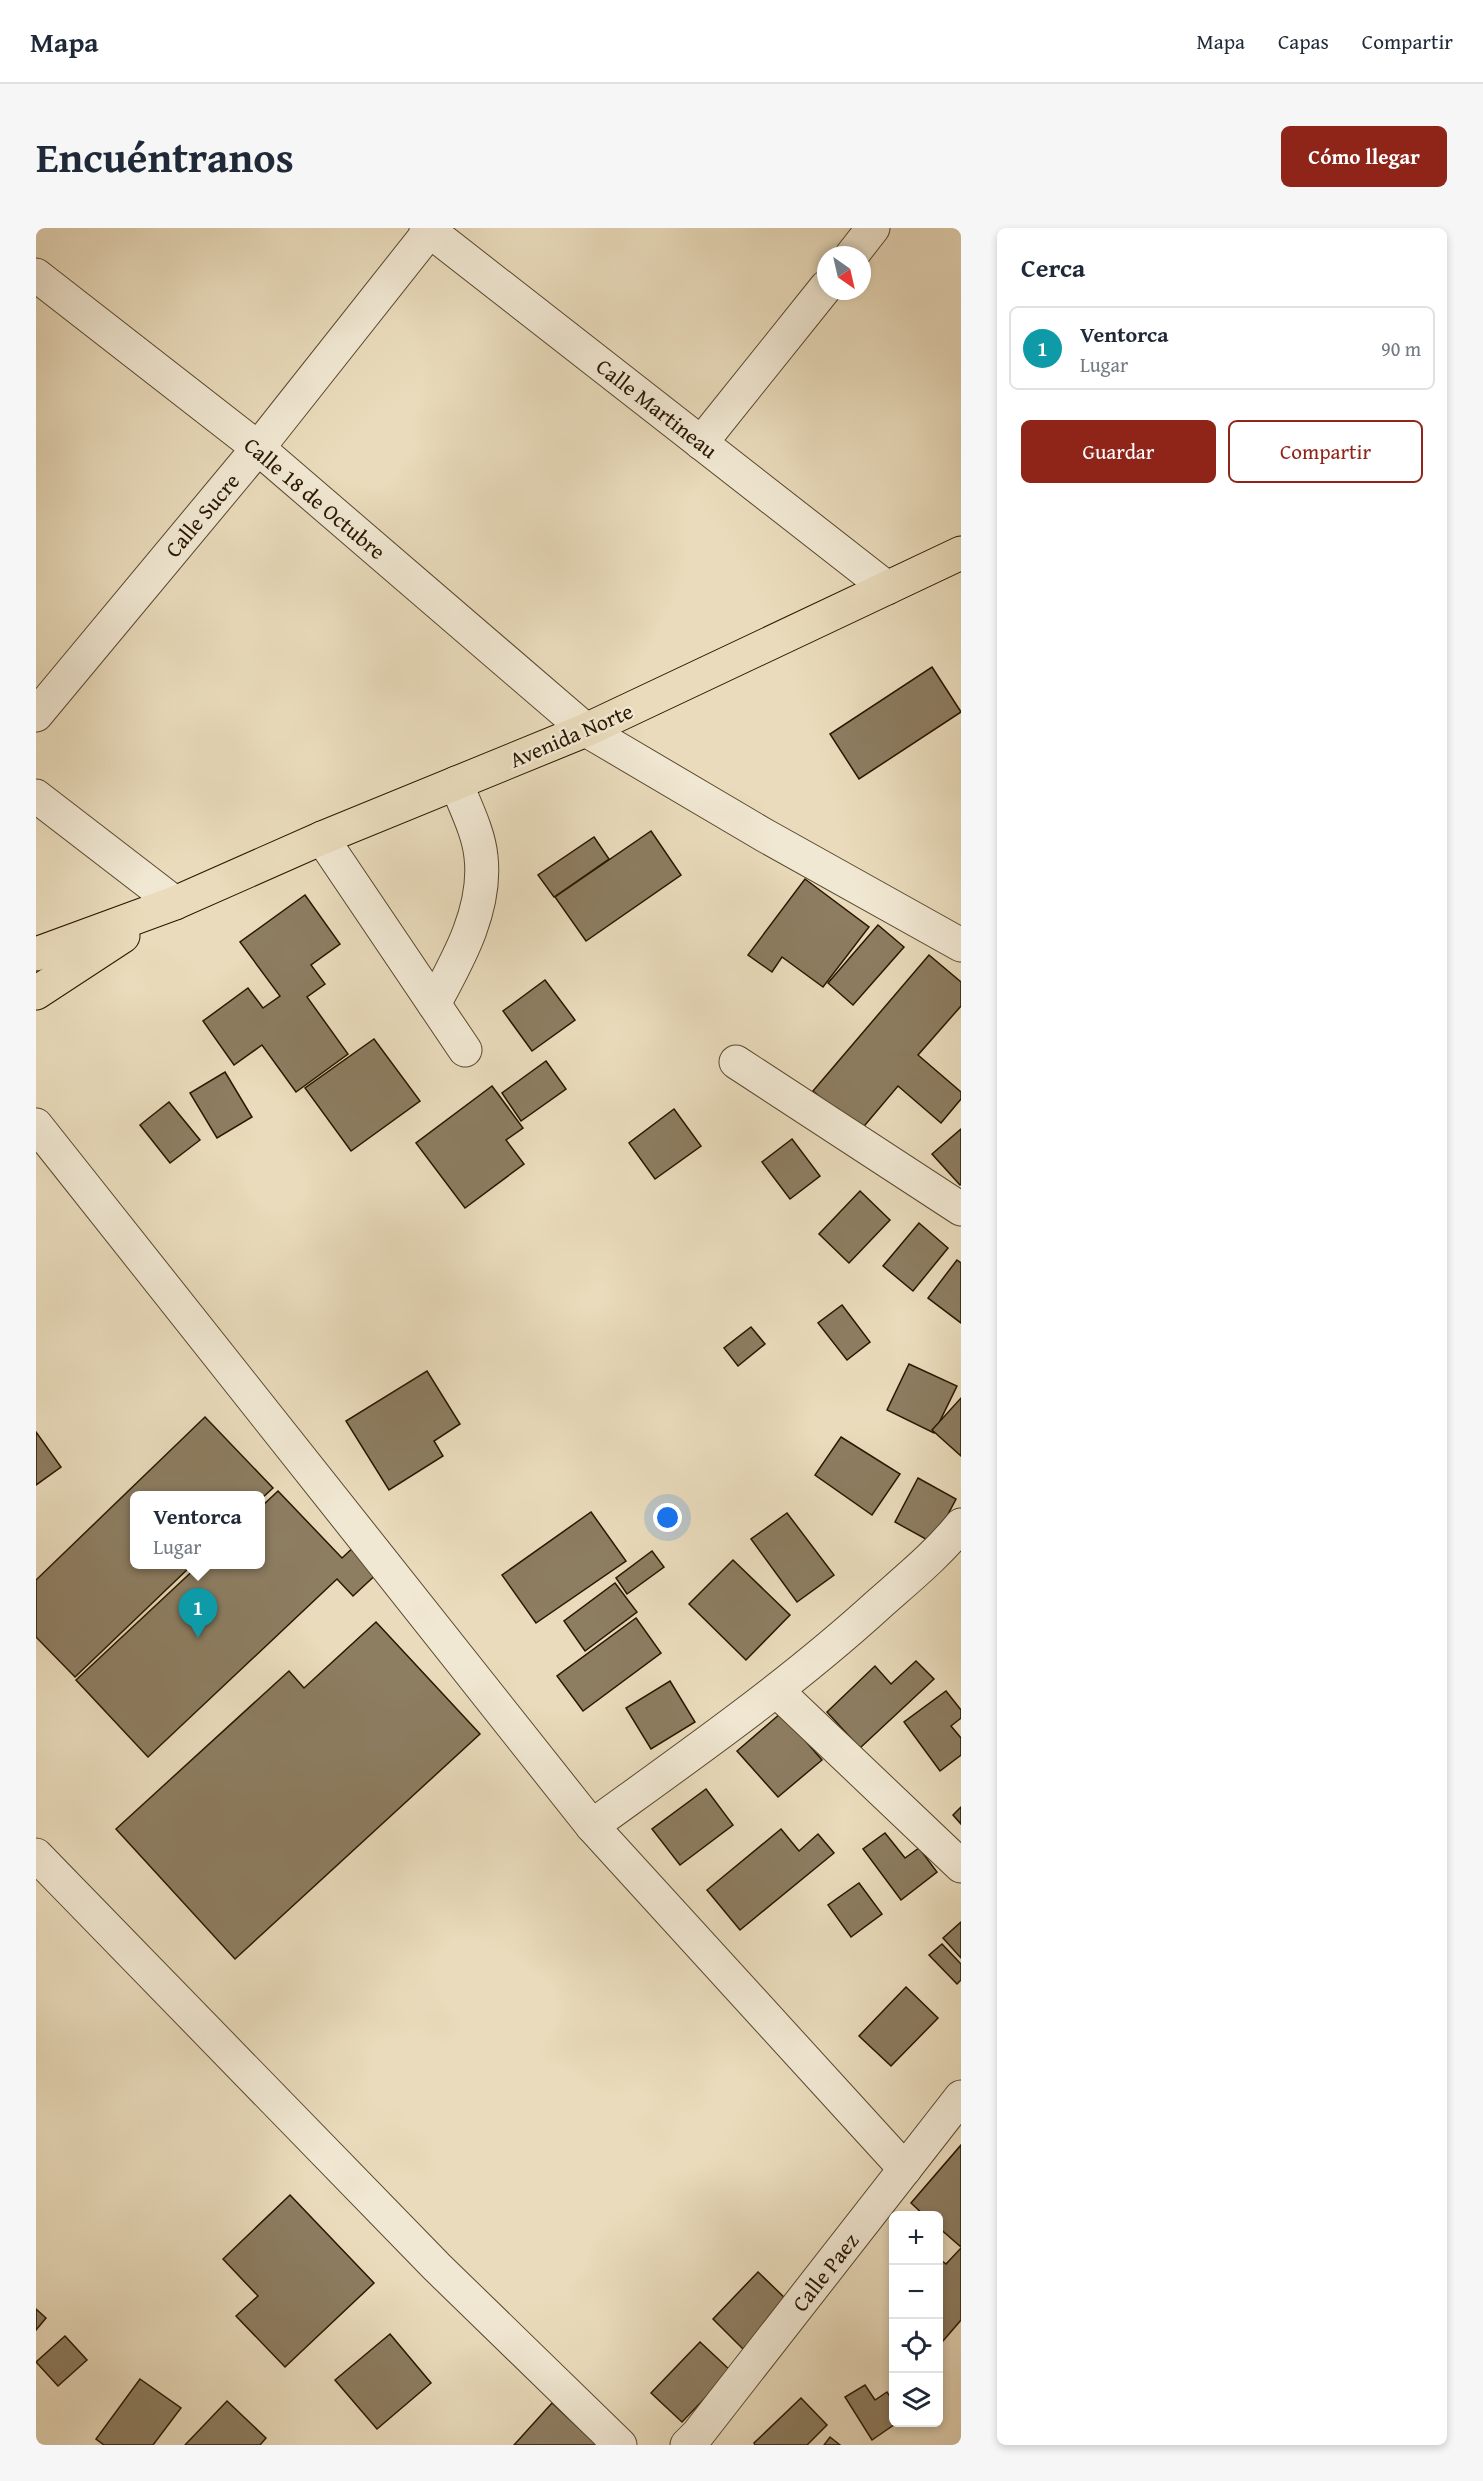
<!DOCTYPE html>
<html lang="es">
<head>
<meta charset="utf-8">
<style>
  body { margin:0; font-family:"Gentium Book Plus",serif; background:#f6f6f7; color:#1f2937 }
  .controls { position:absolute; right:18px; bottom:18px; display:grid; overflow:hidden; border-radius:9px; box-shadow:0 3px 9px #0003 }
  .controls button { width:54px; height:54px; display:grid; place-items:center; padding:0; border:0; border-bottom:2px solid #e0e1e3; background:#fff; color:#1f2937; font:30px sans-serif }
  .compass { position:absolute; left:781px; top:18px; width:54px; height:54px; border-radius:50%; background:#fff; box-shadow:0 3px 9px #0003; rotate:146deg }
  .you { position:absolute; left:632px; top:1290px; width:21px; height:21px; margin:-15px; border:4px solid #fff; border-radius:50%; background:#1a73e8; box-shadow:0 0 0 9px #1a73e833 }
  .badge { display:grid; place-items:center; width:39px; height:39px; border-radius:50%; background:#8f2418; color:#fff; font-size:20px; font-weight:700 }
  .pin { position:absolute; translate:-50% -50px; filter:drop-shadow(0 2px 3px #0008) }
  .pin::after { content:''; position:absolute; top:32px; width:21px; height:18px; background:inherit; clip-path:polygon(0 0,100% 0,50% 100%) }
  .popup { position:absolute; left:94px; top:1263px; width:135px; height:78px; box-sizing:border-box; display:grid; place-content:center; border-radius:9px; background:#fff; filter:drop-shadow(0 2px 4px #0005); font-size:20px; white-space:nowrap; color:#747a83 }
  .popup b { font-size:22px; color:#1f2937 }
  .popup::after { content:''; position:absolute; left:50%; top:100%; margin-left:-12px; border:12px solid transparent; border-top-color:#fff }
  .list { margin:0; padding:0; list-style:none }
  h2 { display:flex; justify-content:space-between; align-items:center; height:78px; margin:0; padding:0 24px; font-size:26px }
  h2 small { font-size:20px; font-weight:400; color:#747a83 }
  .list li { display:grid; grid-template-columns:39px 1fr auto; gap:18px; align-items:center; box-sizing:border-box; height:84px; margin:0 12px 12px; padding:0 12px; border:2px solid #e0e1e3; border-radius:9px }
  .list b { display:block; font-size:22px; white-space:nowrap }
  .list p { margin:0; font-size:20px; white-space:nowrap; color:#747a83 }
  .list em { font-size:20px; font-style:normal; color:#747a83 }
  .actions { display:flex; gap:12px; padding:18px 24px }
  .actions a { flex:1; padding:14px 0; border:2px solid #8f2418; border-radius:9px; text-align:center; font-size:21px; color:#8f2418 }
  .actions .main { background:#8f2418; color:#fff }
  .icon { flex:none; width:33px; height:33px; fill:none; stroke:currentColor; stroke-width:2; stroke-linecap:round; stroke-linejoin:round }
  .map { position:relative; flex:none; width:925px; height:2217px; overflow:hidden; border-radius:9px }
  header { display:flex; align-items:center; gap:36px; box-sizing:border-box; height:84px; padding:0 30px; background:#fff; border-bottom:2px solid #e0e1e3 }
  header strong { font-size:28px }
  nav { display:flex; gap:33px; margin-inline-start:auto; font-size:21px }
  .intro { display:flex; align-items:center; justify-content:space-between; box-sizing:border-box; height:144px; padding:0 36px }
  h1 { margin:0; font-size:42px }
  .button { padding:15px 27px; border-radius:9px; background:#8f2418; color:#fff; font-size:21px; font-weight:700 }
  main { display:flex; gap:36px; padding:0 36px }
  aside { flex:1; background:#fff; border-radius:9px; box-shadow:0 3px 9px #0003 }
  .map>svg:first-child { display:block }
</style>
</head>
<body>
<header>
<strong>Mapa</strong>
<nav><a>Mapa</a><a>Capas</a><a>Compartir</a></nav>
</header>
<div class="intro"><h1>Encuéntranos</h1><a class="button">Cómo llegar</a></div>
<main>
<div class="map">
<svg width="925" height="2217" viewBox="0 0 925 2217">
  <rect width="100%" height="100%" fill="#e9dbbb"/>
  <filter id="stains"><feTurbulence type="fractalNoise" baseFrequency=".00333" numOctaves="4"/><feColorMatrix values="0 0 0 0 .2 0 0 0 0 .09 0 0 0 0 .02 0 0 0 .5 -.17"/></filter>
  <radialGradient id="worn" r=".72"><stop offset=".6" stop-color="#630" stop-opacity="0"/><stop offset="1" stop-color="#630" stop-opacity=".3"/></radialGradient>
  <g fill="#8d7d61" stroke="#291700" stroke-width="1.5">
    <path d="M896,439l29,45 -102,67 -29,-45z"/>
    <path d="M615,603l30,44 -95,66 -31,-44z"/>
    <path d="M558,609l15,22 -55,38 -16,-22z"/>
    <path d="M769,651l64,48 -46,60 -41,-30 -10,15 -24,-17z"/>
    <path d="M269,667l35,49 -29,21 14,19 -18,13 41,57 -52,38 -34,-47 -28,20 -31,-44 45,-33 15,20 17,-12 -40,-54z"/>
    <path d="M842,697l26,22 -51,58 -25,-22z"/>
    <path d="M893,727l32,27v24l-43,49 43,37v7l-20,24 -43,-37 -38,45 -47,-40z"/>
    <path d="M509,752l30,40 -43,31 -29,-40z"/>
    <path d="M338,811l46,62 -69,50 -46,-63z"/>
    <path d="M510,833l20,28 -45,32 -19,-28z"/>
    <path d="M189,844l27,45 -35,21 -27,-45z"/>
    <path d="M456,858l31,42 -17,12 18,24 -59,44 -49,-65z"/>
    <path d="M133,874l31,38 -30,23 -30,-38z"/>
    <path d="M638,881l27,37 -46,33 -26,-36z"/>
    <path d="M925,901v55l-1,1 -28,-31z"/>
    <path d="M756,911l28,37 -30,23 -28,-37z"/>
    <path d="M824,963l30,29 -41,43 -30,-29z"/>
    <path d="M883,995l29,25 -35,43 -30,-25z"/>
    <path d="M921,1032l4,3v60l-33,-25z"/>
    <path d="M806,1077l28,37 -23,18 -29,-37z"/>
    <path d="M715,1099l14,17 -27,22 -14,-18z"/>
    <path d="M873,1136l48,22 -23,47 -47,-23z"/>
    <path d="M391,1143l33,53 -26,17 9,15 -54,34 -43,-69z"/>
    <path d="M925,1170v58l-29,-26z"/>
    <path d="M169,1189l68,71 -12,11v-3h-126v68h58l-118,113 -39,-40v-57z"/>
    <path d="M0,1204l25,35 -25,18z"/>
    <path d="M805,1209l59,37 -28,41 -57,-40z"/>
    <path d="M882,1250l38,21 -23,44 -38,-21z"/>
    <path d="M242,1263l64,67 16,-15 24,26 -29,27 -16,-17 -189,178 -72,-77 124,-116h61v-57z"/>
    <path d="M555,1284l35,49 -90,62 -34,-48z"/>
    <path d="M751,1285l47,62 -37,27 -46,-63z"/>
    <path d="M616,1323l12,16 -37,27 -11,-16z"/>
    <path d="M697,1332l57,55 -44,45 -57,-56z"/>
    <path d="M579,1355l22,29 -52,39 -21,-30z"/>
    <path d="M600,1390l25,35 -78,58 -26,-35z"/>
    <path d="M340,1394l104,112 -245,225 -119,-130 173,-158 15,17z"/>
    <path d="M880,1433l18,18 -74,69 -33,-36 48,-46 16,18z"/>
    <path d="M634,1453l25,41 -44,27 -25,-41z"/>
    <path d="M910,1463l15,19v8l-10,8 10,12v17l-21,16 -36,-49z"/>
    <path d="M745,1485l41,47 -44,37 -41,-46z"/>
    <path d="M670,1561l27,36 -53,40 -28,-36z"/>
    <path d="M925,1579v17l-8,-9z"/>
    <path d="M745,1601l18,22 19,-17 16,19 -94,77 -33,-40z"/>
    <path d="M849,1605l20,25 14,-10 18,24 -36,28 -38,-51z"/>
    <path d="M823,1655l23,31 -31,23 -23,-32z"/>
    <path d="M925,1694v36l-18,-20z"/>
    <path d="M906,1716l19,20v16l-4,4 -28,-29z"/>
    <path d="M870,1759l32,31 -47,48 -32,-30z"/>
    <path d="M925,1917v102l-23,-20v-11h-13l-14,-13z"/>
    <path d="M254,1967l84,88 -89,84 -49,-51 22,-20 -35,-37z"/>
    <path d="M925,2020v72l-18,21 -5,-4v-79l8,6z"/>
    <path d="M722,2044l30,29 -45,48 -30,-30z"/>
    <path d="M0,2081l10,9 -10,12z"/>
    <path d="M354,2106l41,49 -54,46 -42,-49z"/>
    <path d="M29,2108l22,24 -29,26 -22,-24z"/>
    <path d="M664,2114l31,29 -49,51 -31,-29z"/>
    <path d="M104,2151l41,29 -28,37h-49l-8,-6z"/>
    <path d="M829,2157l10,15 12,-8 7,11v19h4l-26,18 -27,-43z"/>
    <path d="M765,2170l26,27 -20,20h-52l-1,-2z"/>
    <path d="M191,2173l39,37 -6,7h-75z"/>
    <path d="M516,2175l45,42h-83z"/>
    <path d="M794,2209l10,8h-16z"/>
  </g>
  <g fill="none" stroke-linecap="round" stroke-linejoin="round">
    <defs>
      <g id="minor">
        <path d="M390,0l461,360"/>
        <path d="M816,27l21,-27"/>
        <path d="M0,47l222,173 328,282 178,105 197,110"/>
        <path d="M665,215l125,-156"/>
        <path d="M0,487l222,-267 174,-220"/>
        <path d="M0,568l139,107"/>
        <path d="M286,610l143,212"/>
        <path d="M398,776c24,-44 53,-95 47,-147 -2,-24 -16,-51 -25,-74"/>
        <path d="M700,834l225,147"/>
        <path d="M0,897l556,701 313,343"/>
        <path d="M741,1463l184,175"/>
        <path d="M556,1598c98,-71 197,-140 287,-222 28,-25 58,-49 82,-79"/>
        <path d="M0,1627l401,412 183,178"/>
        <path d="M651,2217l11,-11 263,-337"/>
      </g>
      <g id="highway">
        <path d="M0,726l139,-51 147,-65 264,-108 375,-177"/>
        <path d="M0,765l87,-57"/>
      </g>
    </defs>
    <use href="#minor" stroke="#59482f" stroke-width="35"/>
    <use href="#highway" stroke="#291700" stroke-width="35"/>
    <use href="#minor" stroke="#f1e8d3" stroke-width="33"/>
    <use href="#highway" stroke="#e9dbbb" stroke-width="33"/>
  </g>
  <g text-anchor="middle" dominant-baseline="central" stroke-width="5" stroke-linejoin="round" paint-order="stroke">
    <g font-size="22" fill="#291700" stroke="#f1e8d3">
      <text transform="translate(621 180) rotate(38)">Calle Martineau</text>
      <text transform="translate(279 270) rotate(40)">Calle 18 de Octubre</text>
      <text transform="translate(166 287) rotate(-50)">Calle Sucre</text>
      <text transform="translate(535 507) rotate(-23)">Avenida Norte</text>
      <text transform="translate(789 2044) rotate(-52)">Calle Paez</text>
    </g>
  </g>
  <rect width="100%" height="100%" filter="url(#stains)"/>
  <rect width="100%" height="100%" fill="url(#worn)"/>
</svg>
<div class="controls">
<button>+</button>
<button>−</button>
<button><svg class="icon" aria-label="locate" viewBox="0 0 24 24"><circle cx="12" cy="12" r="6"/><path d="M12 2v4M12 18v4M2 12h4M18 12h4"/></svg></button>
<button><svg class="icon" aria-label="layers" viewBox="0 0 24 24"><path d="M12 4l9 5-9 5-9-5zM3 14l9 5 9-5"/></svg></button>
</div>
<svg class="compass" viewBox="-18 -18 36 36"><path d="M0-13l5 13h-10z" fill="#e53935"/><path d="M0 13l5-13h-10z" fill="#747a83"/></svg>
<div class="you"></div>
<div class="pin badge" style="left:162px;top:1410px;background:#0f9aa8">1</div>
<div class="popup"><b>Ventorca</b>Lugar</div>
</div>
<aside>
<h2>Cerca<small></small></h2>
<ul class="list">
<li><span class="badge" style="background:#0f9aa8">1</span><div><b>Ventorca</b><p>Lugar</p></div><em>90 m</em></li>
</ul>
<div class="actions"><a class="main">Guardar</a><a>Compartir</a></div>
</aside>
</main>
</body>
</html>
